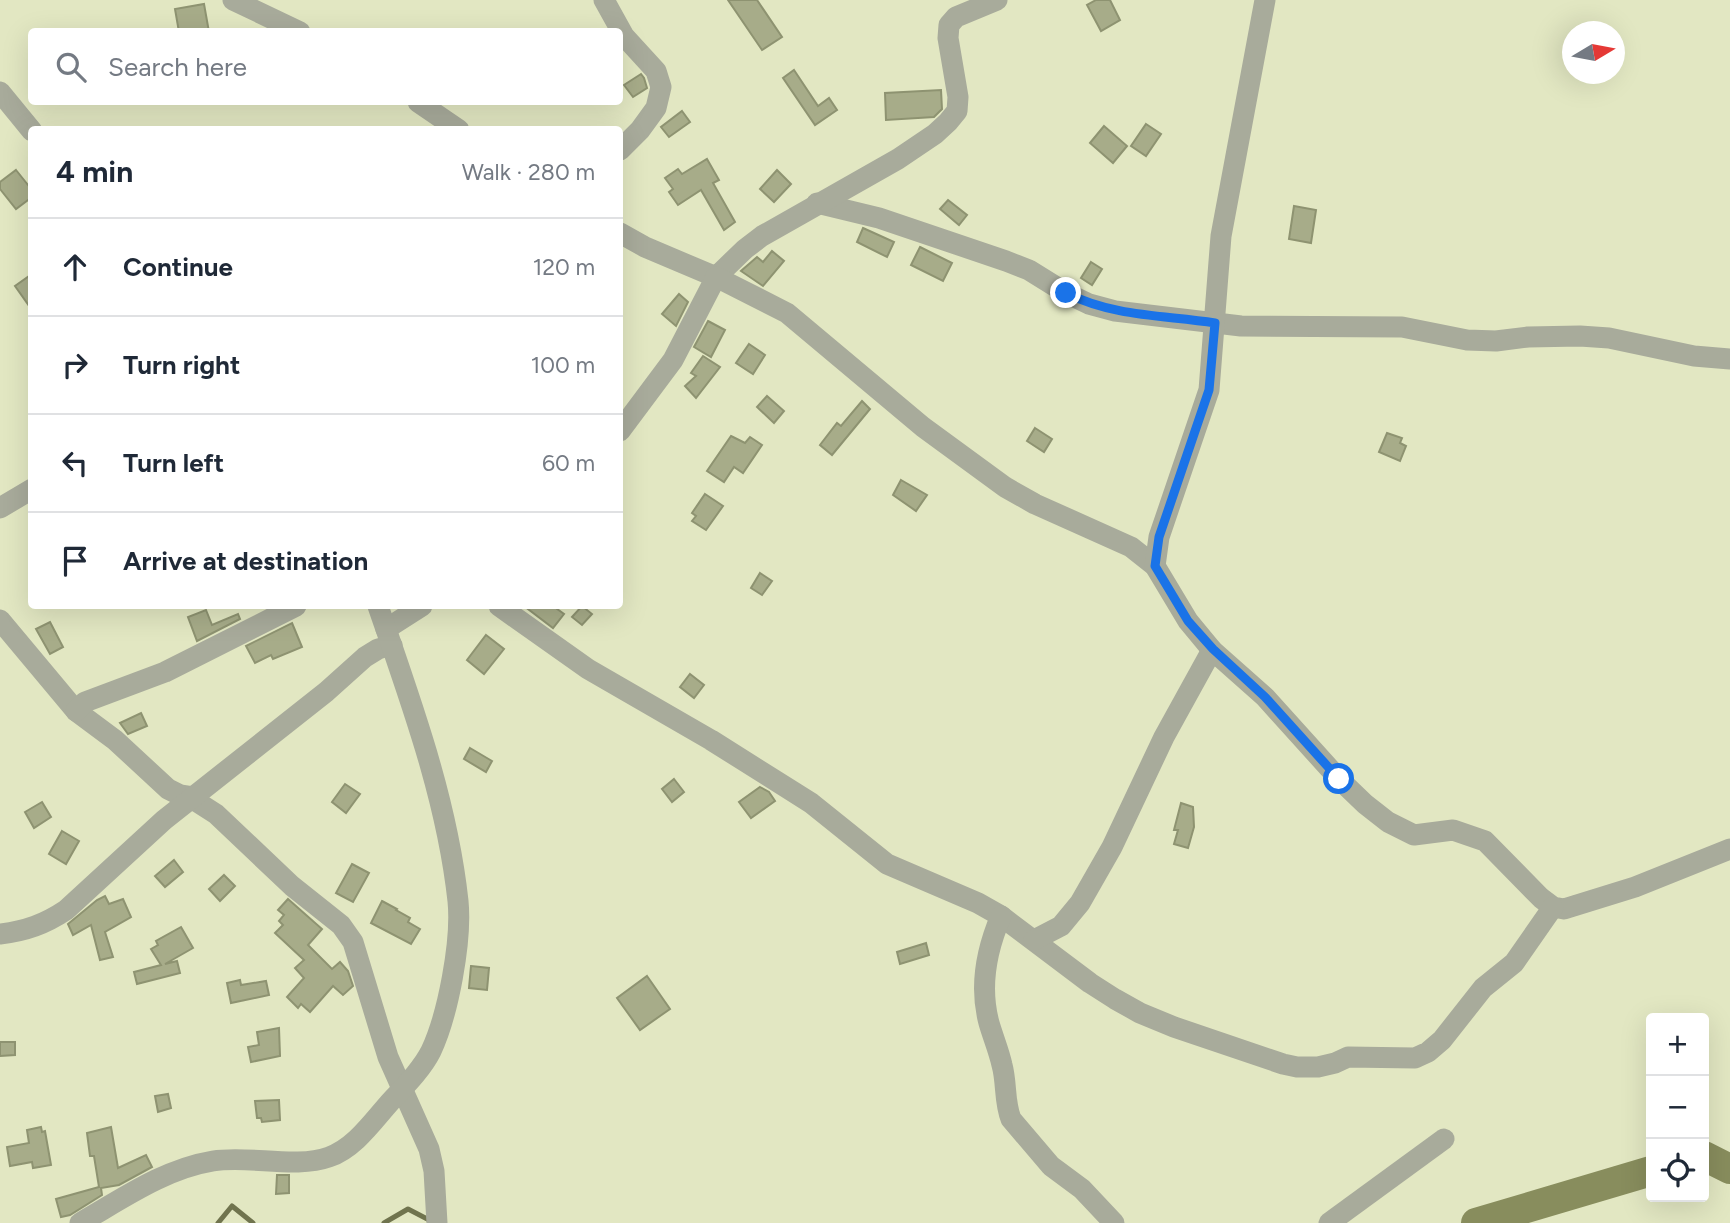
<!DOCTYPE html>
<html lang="en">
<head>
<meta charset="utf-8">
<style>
  body { margin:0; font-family:Figtree,sans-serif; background:#f6f6f7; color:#1f2937 }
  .controls { position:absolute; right:21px; bottom:21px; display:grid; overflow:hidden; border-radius:7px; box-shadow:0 7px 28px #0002 }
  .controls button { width:63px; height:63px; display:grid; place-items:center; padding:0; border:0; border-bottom:2px solid #e0e1e3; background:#fff; color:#1f2937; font:35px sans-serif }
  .compass { position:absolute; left:1562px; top:21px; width:63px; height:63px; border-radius:50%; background:#fff; box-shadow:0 7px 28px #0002; rotate:80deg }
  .stop { position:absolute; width:21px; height:21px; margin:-16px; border:5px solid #1a73e8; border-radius:50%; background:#fff }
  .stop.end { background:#1a73e8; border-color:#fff; box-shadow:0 2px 7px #0008 }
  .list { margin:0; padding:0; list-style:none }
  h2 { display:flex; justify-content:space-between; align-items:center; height:91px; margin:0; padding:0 28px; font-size:30px }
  h2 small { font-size:23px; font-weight:400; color:#747a83 }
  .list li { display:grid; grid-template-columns:46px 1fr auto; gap:21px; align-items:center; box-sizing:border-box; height:98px; padding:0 28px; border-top:2px solid #e0e1e3 }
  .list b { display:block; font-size:26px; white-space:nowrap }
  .list em { font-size:23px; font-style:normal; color:#747a83 }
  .icon { flex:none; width:38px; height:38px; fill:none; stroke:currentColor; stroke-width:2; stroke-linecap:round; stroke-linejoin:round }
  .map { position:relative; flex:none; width:1730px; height:1223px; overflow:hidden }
  .search { position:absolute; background:#fff; box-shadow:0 7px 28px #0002; left:28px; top:28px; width:595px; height:77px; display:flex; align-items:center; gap:18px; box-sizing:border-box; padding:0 24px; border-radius:7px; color:#747a83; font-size:26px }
  .panel { position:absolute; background:#fff; box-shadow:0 7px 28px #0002; left:28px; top:126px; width:595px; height:483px; border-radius:7px }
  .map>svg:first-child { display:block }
</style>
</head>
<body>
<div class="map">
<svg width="1730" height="1223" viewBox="0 0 1730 1223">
  <rect width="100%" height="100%" fill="#e2e7c2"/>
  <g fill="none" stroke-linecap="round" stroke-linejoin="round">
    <g stroke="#70744e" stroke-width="5">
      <path d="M218,1223l14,-17 21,17"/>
      <path d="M384,1223l24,-14 25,13"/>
    </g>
    <g stroke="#888d5d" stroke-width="30">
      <path d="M1704,1156l26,13"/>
      <path d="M1476,1223l175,-52"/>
    </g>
  </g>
  <g fill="#a7ac89" stroke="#8e9371" stroke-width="2">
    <path d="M728,0h29l25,37 -20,13z"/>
    <path d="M1096,0h14l10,20 -19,11 -14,-26z"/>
    <path d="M204,4l5,28h-30l-4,-23z"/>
    <path d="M794,70l24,36 11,-8 8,12 -22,15 -32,-47z"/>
    <path d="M641,74l3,4 3,10 -14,9 -9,-12z"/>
    <path d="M941,90l1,19 -8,8 -48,3 -1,-27z"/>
    <path d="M682,111l8,11 -21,15 -8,-10z"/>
    <path d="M1146,124l15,10 -15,22 -15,-10z"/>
    <path d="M1104,126l23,20 -14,17 -23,-20z"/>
    <path d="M707,159l12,21 -6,3 22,39 -11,8 -23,-40 -23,15 -9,-13 4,-3 -8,-11 13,-9 4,5z"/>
    <path d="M16,170l16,20v7l-16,12 -16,-20v-7z"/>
    <path d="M777,170l14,14 -17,18 -14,-13z"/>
    <path d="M948,200l19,15 -8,10 -19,-16z"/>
    <path d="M1294,206l22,4 -5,33 -22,-4z"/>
    <path d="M863,228l31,14 -7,15 -30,-15z"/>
    <path d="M920,247l32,16 -9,18 -32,-16z"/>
    <path d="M772,251l12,10 -21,25 -22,-15 16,-14 6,5z"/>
    <path d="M1091,262l11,7 -10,16 -11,-7z"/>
    <path d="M32,274v36l-17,-24z"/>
    <path d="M679,294l9,8 -12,24 -14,-12z"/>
    <path d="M708,321l17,9 -14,27 -17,-10z"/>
    <path d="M749,344l16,11 -12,19 -17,-11z"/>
    <path d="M703,356l17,11 -24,31 -11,-12 11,-10 -5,-3z"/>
    <path d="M767,396l17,15 -10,12 -17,-16z"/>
    <path d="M862,401l8,8 -38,46 -12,-10 17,-22 4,3z"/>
    <path d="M1035,428l17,11 -8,13 -17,-11z"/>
    <path d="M1387,433l15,5 -2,5 6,3 -6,15 -21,-9z"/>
    <path d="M731,436l14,7 5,-6 12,8 -19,28 -9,-6 -10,15 -17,-11z"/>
    <path d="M901,480l26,15 -11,16 -23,-16z"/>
    <path d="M705,494l18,12 -17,24 -14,-9 4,-5 -4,-3z"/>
    <path d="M760,573l12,8 -10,14 -11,-7z"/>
    <path d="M524,606h29l11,8 -11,14z"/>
    <path d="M582,606l10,8 -10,11 -10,-8z"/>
    <path d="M206,610l6,15 26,-11 2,5 -43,22 -9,-24z"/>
    <path d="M50,622l13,25 -13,7 -14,-25z"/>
    <path d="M292,623l10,24 -29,12 -2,-4 -16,8 -9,-17z"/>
    <path d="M486,635l18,14 -20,25 -17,-14z"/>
    <path d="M690,674l14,11 -10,13 -14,-11z"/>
    <path d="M141,713l6,13 -19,8 -8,-11z"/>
    <path d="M470,748l22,13 -6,11 -22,-13z"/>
    <path d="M674,779l10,13 -12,10 -10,-13z"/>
    <path d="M345,784l15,10 -14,19 -14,-11z"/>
    <path d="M760,787l9,5 6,9 -24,17 -12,-16z"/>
    <path d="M42,802l9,15 -17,11 -9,-16z"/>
    <path d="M1181,803l12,4 1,20 -6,21 -14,-4 4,-14h-4z"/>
    <path d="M62,831l17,10 -13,23 -17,-10z"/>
    <path d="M174,860l9,12 -18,15 -10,-11z"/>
    <path d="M352,864l17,9 -16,29 -17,-9z"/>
    <path d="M224,875l11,11 -15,15 -11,-12z"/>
    <path d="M105,896l4,8 14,-5 8,18 -26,15 8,25 -13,3 -9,-35 -18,10 -5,-11 29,-24z"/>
    <path d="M288,899l34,30 -14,16 24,24 8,-7 8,9 5,15 -10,9 -10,-9 -23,26 -9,-8 -3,4 -11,-11 17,-19 -9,-10 9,-8 -29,-27 8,-8 -4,-4 5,-6 -6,-5z"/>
    <path d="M382,901l15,8 -1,1 14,8 -2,4 12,7 -9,15 -40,-21z"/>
    <path d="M181,927l12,21 -28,16 12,-3 3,12 -43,11 -3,-12 27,-7 -10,-16 7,-4 -2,-4z"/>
    <path d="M926,943l3,12 -29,9 -3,-12z"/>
    <path d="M471,966l18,2 -2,22 -18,-2z"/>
    <path d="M647,976l23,33 -30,21 -23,-32z"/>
    <path d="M240,980l1,5 25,-4 3,14 -38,8 -4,-20z"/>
    <path d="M279,1028l1,28 -29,6 -3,-15 11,-2 -2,-13z"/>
    <path d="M0,1042h15v13l-15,1z"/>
    <path d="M168,1094l3,14 -13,4 -3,-16z"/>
    <path d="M279,1100l1,20 -18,2 -1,-4h-4l-2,-17z"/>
    <path d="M41,1127l1,5 3,-1 6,34 -18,3 -1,-6 -22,4 -3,-19 22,-4 -2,-13z"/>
    <path d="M111,1127l7,41 28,-13 6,12 -33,18 -18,3 1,7 -32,20 -9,2 -5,-18 43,-12 -5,-31h-4l-3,-23z"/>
    <path d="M277,1175h12v18l-13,1z"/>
  </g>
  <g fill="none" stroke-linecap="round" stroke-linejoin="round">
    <g stroke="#a8ab9b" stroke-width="21">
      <path d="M233,0l67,32"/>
      <path d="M604,0l20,36 32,35 5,16 -5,21 -16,22 -20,20"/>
      <path d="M0,92l32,39"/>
      <path d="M418,102l41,28"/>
      <path d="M817,203l62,15 127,43 23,9 37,23 23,11 26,7 126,15 161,1 65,13 29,1 32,-4 52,-1 29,2 85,18 36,3"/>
      <path d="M620,233l25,14 71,30 29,-28 17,-13 136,-77 37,-25 13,-12 9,-11 1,-14 -10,-59 1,-13 7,-8 41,-17"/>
      <path d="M620,431l53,-71 43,-83 71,36 136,114 82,60 30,17 96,43 24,19 33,55 24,29 53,47 74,82 26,25 23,18 26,13 39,-5 32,11 56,57 12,9 11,2 71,-22 95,-38"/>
      <path d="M0,508l32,-19"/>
      <path d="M1155,566l4,-29 50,-147 12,-154 44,-236"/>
      <path d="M499,606l89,63 123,71 100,63 76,61 91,39 23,13 89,67 25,16 25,14 34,14 109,37 14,3h21l17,-4 13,-6 67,1 13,-6 14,-12 41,-52 31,-25 39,-56"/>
      <path d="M0,620l76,91 39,29 53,49 12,6 13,2"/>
      <path d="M386,629l36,-23"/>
      <path d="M76,711l9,-9 80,-30 131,-66"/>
      <path d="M191,798l25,16 76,72 49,39 12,17 35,115 41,92 5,22 3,52"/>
      <path d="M1001,916c-15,35 -22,70 -12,107 4,14 10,28 13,42 5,18 2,37 9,54l40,47 31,23 32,34"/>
      <path d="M0,934c26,-3 45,-10 66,-24l98,-90 162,-128 39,-35 13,-8 14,-4"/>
      <path d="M1034,940l27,-14 19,-23 32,-56 52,-110 48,-87"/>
      <path d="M80,1223c42,-24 84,-54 133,-62 36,-6 83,8 116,-4 26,-9 44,-36 62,-56 14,-15 31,-32 40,-50 17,-36 31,-110 27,-150 -11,-102 -47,-199 -80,-295"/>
      <path d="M1329,1223l115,-84"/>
    </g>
  </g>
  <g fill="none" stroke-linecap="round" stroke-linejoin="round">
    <path stroke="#1a73e8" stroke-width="9" d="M1066,293c49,24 96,22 149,30l-6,67 -50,147 -4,29 33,55 25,28 52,48 74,82"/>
  </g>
</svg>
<div class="controls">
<button>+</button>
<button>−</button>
<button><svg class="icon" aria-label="locate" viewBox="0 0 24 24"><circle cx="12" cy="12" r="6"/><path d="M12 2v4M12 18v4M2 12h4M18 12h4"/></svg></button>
</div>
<svg class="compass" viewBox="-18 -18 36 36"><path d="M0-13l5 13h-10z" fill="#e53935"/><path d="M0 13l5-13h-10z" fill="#747a83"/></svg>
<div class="stop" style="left:1339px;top:779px"></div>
<div class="stop end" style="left:1066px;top:293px"></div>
<div class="search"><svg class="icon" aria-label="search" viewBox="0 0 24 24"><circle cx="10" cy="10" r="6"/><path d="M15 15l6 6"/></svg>Search here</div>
<section class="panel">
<h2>4 min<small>Walk · 280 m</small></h2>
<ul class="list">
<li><svg class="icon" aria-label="ahead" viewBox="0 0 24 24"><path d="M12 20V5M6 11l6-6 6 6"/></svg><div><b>Continue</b></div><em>120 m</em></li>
<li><svg class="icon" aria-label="right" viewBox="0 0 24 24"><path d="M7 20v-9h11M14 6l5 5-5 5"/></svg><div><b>Turn right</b></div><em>100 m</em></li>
<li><svg class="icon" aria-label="left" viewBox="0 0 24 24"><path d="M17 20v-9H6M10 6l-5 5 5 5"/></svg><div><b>Turn left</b></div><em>60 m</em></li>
<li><svg class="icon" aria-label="arrive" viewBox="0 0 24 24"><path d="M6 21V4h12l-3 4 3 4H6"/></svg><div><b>Arrive at destination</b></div></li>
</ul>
</section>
</div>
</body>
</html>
